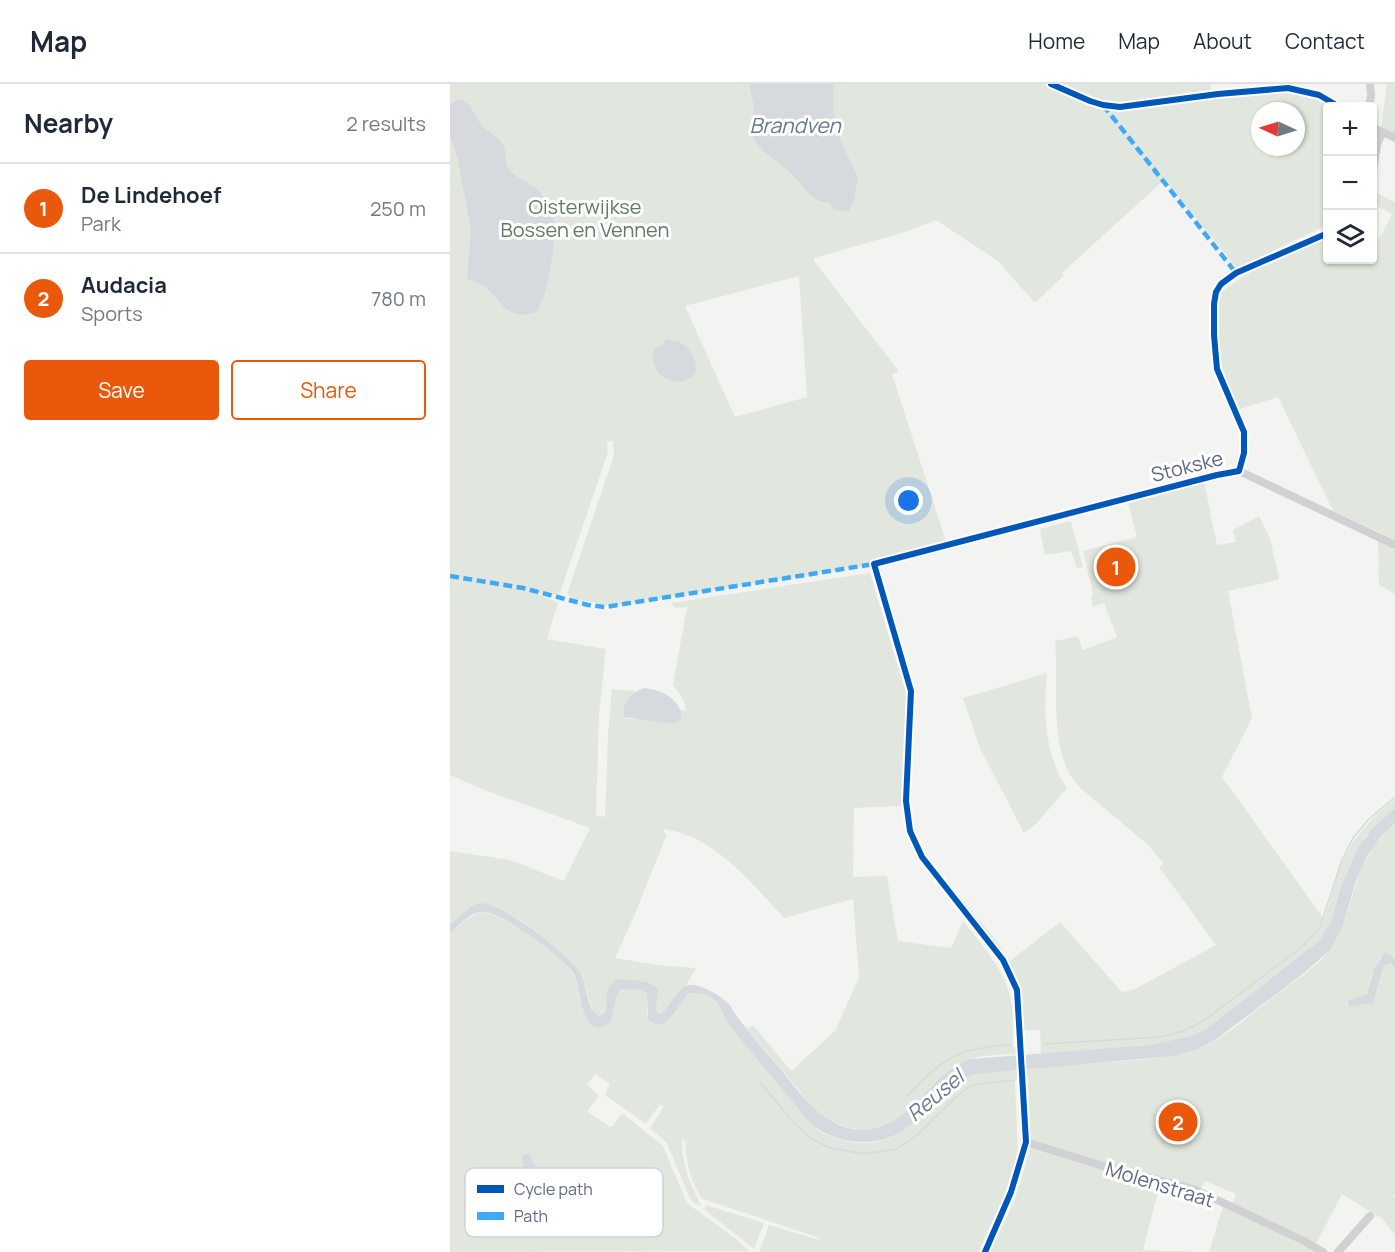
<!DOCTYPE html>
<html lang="en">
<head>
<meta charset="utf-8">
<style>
  body { margin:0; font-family:Manrope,sans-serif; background:#f6f6f7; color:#1f2937 }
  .controls { position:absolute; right:18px; top:18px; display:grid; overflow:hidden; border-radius:6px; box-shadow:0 2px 4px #0004 }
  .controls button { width:54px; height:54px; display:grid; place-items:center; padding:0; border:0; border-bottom:2px solid #e0e1e3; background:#fff; color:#1f2937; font:30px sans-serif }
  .compass { position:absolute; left:801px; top:18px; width:54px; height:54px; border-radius:50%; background:#fff; box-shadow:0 2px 4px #0004; rotate:274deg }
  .you { position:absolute; left:459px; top:417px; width:21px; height:21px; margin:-15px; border:4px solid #fff; border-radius:50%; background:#1a73e8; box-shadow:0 0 0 9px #1a73e833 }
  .badge { display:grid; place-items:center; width:39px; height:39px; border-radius:50%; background:#ea580c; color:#fff; font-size:20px; font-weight:700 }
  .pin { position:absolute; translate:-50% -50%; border:3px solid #fff; box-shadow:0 2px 6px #0006 }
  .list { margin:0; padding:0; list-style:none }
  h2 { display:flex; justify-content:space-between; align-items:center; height:78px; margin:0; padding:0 24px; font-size:26px }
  h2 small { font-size:20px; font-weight:400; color:#747a83 }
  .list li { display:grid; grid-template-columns:39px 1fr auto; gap:18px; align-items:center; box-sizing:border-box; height:90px; padding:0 24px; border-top:2px solid #e0e1e3 }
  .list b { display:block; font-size:22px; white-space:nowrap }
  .list p { margin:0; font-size:20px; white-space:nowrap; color:#747a83 }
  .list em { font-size:20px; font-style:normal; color:#747a83 }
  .actions { display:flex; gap:12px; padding:18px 24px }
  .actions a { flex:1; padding:14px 0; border:2px solid #ea580c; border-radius:6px; text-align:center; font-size:21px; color:#ea580c }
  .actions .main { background:#ea580c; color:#fff }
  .icon { flex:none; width:33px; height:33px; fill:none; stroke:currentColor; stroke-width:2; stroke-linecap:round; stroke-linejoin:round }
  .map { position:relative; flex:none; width:945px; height:1168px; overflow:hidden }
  header { display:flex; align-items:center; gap:36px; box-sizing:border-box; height:84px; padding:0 30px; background:#fff; border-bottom:2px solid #e0e1e3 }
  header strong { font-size:28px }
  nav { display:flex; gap:33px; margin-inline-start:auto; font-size:21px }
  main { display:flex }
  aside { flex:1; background:#fff }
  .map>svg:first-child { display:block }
</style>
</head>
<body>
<header>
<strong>Map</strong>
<nav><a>Home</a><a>Map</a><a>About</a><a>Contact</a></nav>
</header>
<main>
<aside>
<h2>Nearby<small>2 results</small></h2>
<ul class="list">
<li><span class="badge">1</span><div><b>De Lindehoef</b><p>Park</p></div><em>250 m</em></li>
<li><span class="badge">2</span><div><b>Audacia</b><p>Sports</p></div><em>780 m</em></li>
</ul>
<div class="actions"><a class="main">Save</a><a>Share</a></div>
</aside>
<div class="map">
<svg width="945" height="1168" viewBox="0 0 945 1168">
  <rect width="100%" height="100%" fill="#f3f4f1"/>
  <g fill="#e1e7df" fill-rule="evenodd">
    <path d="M0,0h761v7l-6,1v8l83,-8c15,1 27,6 40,14l-1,43 -2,16 3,1 -1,59 -90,43 -73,-88 -102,93 2,2 -29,28 -37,-42 -62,-41 -31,12 -91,26v3l84,109v2l-6,2 54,167 -65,17 -14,8 -252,40 -42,-7 -6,-5 47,-139 -1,-15 -6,2 1,10 -49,144 -25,-4 24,11 -11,36 59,10 -7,66 -3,100 9,2 3,-83 4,-45 24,2 -9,9 -4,11 5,8 14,-1 20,4 20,-8 -1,-4h5l-3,-11 -10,-14 14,-78 -12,1 -4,-5 199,-30 36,120 1,14 -6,99 -47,2 -1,69 34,-1 11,65 53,7 12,-27c17,22 40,46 47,75 4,16 3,34 3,51l4,1 1,6c-18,1 -39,0 -55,8 -38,18 -57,71 -105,67 -18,-2 -31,-10 -45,-22l-67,-79 8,-2 37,45 44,-40 24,-54 -6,-78 -69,19c-34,-36 -68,-81 -120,-89l-1,3 4,2 -35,87 -17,37 42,7 39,3 -11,19 -23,27 -6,-3 2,-21 -30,-9 -12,-2 -9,11 -1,19 -5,7 -4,1c-10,-14 -9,-33 -19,-47 -10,-15 -67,-61 -85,-63 -7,-1 -16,0 -23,1l-10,11 -10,5v-73l60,9 54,21 26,-53 -103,-37 -37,-16zM810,27h36v36h-36zM349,192l8,121 -72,20 -50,-111z"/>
    <path d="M937,0h8v51l-14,-7z"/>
    <path d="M923,107l22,11v338l-62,-29 -55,-114 -41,13 -16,-38 -3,-58v-13l3,-9 31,-22 75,-32 1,22h44l1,-19 6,-2 13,-25 -19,-10z"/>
    <path d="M754,397l13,64 19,-3 -3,-12 26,-14 11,23 9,38 -1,3 -50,11 24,127 -30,59 102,142c7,-19 11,-40 19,-59 11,-25 31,-44 52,-61v9l-29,27 -18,36 -16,48 -13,22 -114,89c-40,22 -117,20 -164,24l-1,-24h-18l-5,-46 -8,-19 -72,-96 58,70 15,22 50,-39 62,70 13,-3 81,-44 -57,-78 5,-3 -17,-20 -68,-57c-32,-33 -20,-104 -24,-146l23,-5 5,14 34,-13 -13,-34 -11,4 -2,-11 2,-2 -10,-43 54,-14 -9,-34z"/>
    <path d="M621,437l12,46 -6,1 -6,-17 -26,4 -5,-26z"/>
    <path d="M928,457l17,8v45l-16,-9z"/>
    <path d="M597,589c-4,37 -2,84 20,115l-30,35 -13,10 -44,-85 -17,-50z"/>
    <path d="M945,739v136l-5,-5 -10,3 -9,20 -4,17 -19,6 25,3 11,-37 6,-3 5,5v226l-2,3 2,2v36l-15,-19 -2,1 -36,-23 -26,50 -84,-40 4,-10 -31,-13 -5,9 -85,-23 -85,-27 -2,-63h-4v-7c41,-7 82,-6 123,-11 17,-2 34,-4 50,-10 29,-11 54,-35 79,-54 18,-14 43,-28 55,-48 27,-42 20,-88 64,-124z"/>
    <path d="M30,828c23,1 83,42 94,64 4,8 4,18 7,26 4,9 10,17 14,25 13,-19 25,-51 52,-34v24l5,6 41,-31 13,2 12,9 10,21 91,107c51,26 80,8 117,-27 9,-10 19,-21 32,-28 14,-7 34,-5 50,-5l1,7 -4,1 3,79 -8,25 -32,69h-219l10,-27 51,15v-2l-117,-39c-10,-9 -19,-44 -17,-56l-4,-4v13l6,25 13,29 -7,-3 -4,-4 -23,-56 -17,-15 14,-22 -4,-2 -14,20 -41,-29 5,-11 -15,-10 -8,11 12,11 -12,15 23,16 3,-1 9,-13 41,33 24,57 49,36 13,12 -299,1v-319l21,-17zM75,1069l6,2 6,20 -4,4c-9,-6 -13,-16 -8,-26z"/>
    <path d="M581,1062l129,39 -17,65 63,2h-216l25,-53z"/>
    <path d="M256,1121l58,18 -10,26 -49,-39z"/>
    <path d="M773,1122l84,41 8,5h-106z"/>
  </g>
  <g fill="#d6dade">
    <path d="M299,0h84v28l8,30 17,35 -4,24 -5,10 -15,-1 -5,-7 -12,-3 -7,-5 -17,-20 -31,-25 -9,-12 -3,-11 4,-21z"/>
    <path d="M7,16c4,0 4,-1 8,2 8,5 10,15 16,22 7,9 17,11 23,22 3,7 0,15 4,22 6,10 24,14 33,25 6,8 11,19 13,29 3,17 -7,78 -18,90 -30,9 -32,-9 -51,-25 -6,-4 -12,-6 -18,-8l4,-49 -13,-70 -8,-24v-32z"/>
    <path d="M217,256c13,1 20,4 26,16 17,36 -48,34 -39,-6z"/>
    <path d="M195,604c18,3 30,8 37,26l-2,6 -7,4 -49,-7c-4,-13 8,-26 21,-29z"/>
    <path d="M945,724v15l-13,12 -15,21 -12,28 -13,44 -12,22 -26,23 -86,65 -20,11 -25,7 -199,18c-42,16 -55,66 -107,68 -21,1 -39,-5 -56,-18l-83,-100 -10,-21 -12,-9 -16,-1c-12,9 -24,45 -42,26l-1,-26 -10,-4 -15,1c-13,10 -3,33 -21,37 -20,4 -21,-41 -27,-53 -10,-16 -75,-65 -94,-62 -11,1 -22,15 -30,21v-9c9,-5 20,-20 30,-21 22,-1 87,50 99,68 9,14 6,35 20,46l7,-6 1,-21 9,-11c14,2 32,-1 42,10l-2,22 4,3c10,-6 16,-25 28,-29 12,-2 33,11 41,19 4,5 6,11 10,15 12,16 25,31 38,46 24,29 51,70 93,64 43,-6 60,-56 100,-70l181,-14 40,-9 14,-6 114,-89 13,-22 9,-32 17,-39 13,-18z"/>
    <path d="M934,869l6,1 5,5v9l-5,-5 -6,3 -11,37 -24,4 -1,-7 19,-6 7,-25z"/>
    <path d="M75,1069l6,2c1,8 7,12 6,20l-4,4h-3c-5,-5 -8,-14 -8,-22z"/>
  </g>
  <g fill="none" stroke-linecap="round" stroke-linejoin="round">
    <g stroke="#d6dade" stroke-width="1.5">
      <path d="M594,960l116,-7 23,-6 19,-9 101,-76 17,-19 22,-67 11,-22 15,-18 27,-23"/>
      <path d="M310,998l34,41 16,15 20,10 34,6 32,-5 21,-14 39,-38 16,-12 43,-5"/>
      <path d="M458,1011c34,-37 52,-48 103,-50"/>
    </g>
    <g stroke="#d0d1d2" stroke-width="8">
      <path d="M601,0l39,17 13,4 17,2 98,-13 70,-6 31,7 19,11"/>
      <path d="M919,22l2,-10 -1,-12"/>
      <path d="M922,43l23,11"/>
      <path d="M922,94l5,-33 5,-12"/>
      <path d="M789,387l156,74"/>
      <path d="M576,1058l80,25 90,23 106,50 21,12"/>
      <path d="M535,1168l26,-60 15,-50 -9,-152 -14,-30 -81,-103 -12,-26 -4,-30 5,-110 -37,-127 343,-89 22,-4 5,-18v-21l-27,-63 -3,-34v-31l2,-12 5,-8 15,-11 92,-40"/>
      <path d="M888,1168l32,-36"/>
    </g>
    <g stroke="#3fa9f5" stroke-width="4.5" stroke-dasharray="9 4.5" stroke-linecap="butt">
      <path d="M653,21l133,168"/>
      <path d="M0,492l73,12 65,17 17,2 269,-43"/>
    </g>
    <defs>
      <g id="cycleway">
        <path d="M601,0l39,17 13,4 17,2 98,-13 70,-6 31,7 19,11"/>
        <path d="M535,1168l26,-60 15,-50 -9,-152 -14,-30 -81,-103 -12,-26 -4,-30 5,-110 -37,-127 343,-89 22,-4 5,-18v-21l-27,-63 -3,-34v-31l2,-12 5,-8 15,-11 92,-40"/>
      </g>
    </defs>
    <use href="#cycleway" stroke="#fff" stroke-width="10"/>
    <use href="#cycleway" stroke="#0057b8" stroke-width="6"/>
  </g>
  <g text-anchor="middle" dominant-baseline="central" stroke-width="6" stroke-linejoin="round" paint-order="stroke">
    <g font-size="20" fill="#607b62" stroke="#fff">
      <text x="135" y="122">Oisterwijkse<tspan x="135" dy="23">Bossen en Vennen</tspan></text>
    </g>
    <g font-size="20" fill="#606984" stroke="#fff">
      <text transform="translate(737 382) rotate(-14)">Stokske</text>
      <text transform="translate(710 1100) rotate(17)">Molenstraat</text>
    </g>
    <g font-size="21" font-style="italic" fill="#657890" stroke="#fff">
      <text x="345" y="41">Brandven</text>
      <text transform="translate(485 1011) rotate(-40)">Reusel</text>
    </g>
  </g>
  <rect x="15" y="1084" width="198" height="69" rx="9" fill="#fff" stroke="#cfd2da" stroke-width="1.5"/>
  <rect x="27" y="1101" width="27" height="8" fill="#0057b8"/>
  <rect x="27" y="1128" width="27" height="8" fill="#3fa9f5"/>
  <g font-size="16" fill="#606984">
    <text x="64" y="1111">Cycle path</text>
    <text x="64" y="1138">Path</text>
  </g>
</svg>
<div class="controls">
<button>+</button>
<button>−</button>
<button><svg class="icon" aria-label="layers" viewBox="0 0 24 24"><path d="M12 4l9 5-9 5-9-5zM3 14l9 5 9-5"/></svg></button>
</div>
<svg class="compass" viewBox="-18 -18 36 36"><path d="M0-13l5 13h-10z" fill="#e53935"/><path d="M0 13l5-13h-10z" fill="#747a83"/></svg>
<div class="you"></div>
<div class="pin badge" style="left:666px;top:483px">1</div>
<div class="pin badge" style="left:728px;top:1038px">2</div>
</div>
</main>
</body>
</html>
